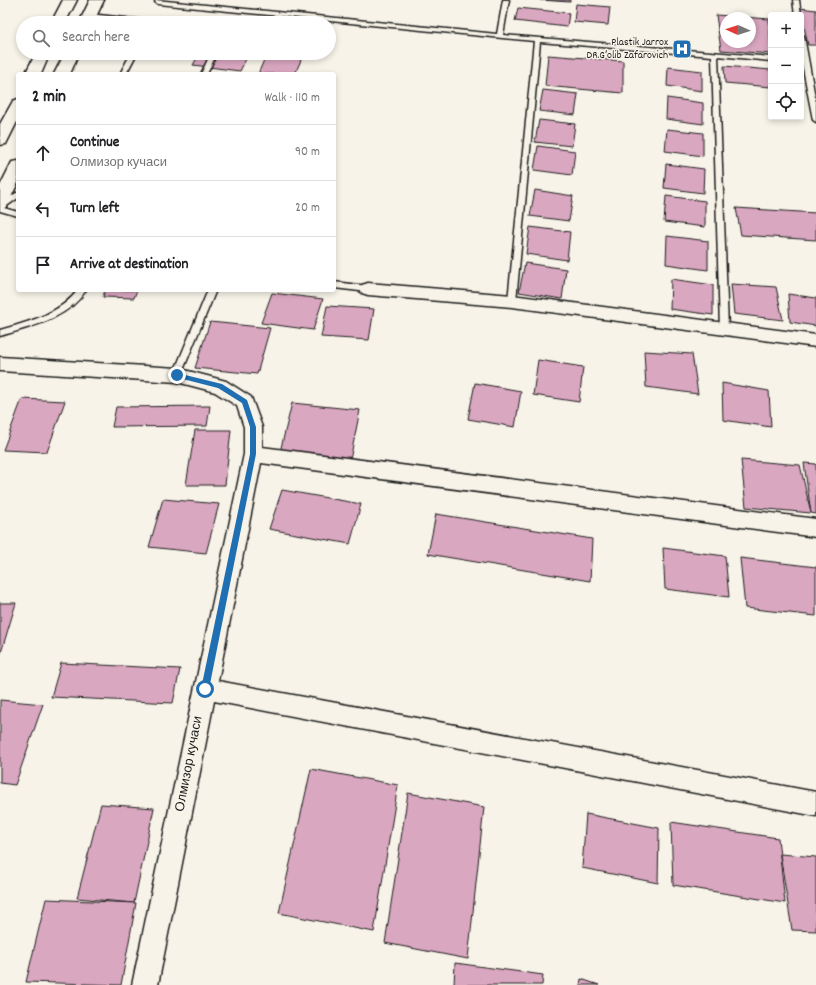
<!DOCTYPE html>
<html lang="en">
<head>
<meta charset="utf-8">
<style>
  body { margin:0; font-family:Dekko,sans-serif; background:#f2f2f2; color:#202124 }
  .controls { position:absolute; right:12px; top:12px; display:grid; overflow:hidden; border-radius:4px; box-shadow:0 2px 6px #0003 }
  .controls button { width:36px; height:36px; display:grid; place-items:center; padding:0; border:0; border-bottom:1px solid #e0e0e0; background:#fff; color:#202124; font:20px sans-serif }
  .compass { position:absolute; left:720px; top:12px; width:36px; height:36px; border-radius:50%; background:#fff; box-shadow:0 2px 6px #0003; rotate:273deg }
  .stop { position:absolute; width:12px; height:12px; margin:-9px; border:3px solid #1f6fb2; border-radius:50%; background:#fff }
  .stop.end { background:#1f6fb2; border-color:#fff; box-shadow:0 1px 4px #0008 }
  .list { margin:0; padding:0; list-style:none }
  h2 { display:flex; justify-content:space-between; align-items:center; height:52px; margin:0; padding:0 16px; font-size:17px }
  h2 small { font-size:13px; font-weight:400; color:#757577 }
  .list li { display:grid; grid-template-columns:26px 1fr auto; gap:12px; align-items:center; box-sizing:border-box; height:56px; padding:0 16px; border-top:1px solid #e0e0e0 }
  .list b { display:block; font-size:15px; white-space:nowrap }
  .list p { margin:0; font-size:13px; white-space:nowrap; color:#757577 }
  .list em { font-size:13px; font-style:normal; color:#757577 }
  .icon { flex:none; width:22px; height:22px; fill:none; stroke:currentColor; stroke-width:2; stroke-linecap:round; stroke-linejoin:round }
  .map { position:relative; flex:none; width:816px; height:985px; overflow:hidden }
  .search { position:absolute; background:#fff; box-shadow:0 2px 6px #0003; left:16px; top:16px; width:320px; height:44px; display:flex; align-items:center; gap:10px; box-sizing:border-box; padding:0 14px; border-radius:22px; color:#757577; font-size:15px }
  .panel { position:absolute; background:#fff; box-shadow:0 2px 6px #0003; left:16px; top:72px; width:320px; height:220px; border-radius:4px }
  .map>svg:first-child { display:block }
</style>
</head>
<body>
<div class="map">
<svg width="816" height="985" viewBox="0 0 816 985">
  <rect width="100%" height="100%" fill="#f7f3e8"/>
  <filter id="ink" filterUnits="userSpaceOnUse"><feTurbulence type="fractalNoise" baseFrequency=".025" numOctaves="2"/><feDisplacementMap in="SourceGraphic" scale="8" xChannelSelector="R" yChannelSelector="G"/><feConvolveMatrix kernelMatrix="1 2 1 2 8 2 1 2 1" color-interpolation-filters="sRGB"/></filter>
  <g filter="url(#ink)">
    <g fill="#daa7c1" stroke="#1c1c1c" fill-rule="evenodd">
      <path d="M540,0h30v2z"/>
      <path d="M576,4l34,3 -2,18 -34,-3z"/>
      <path d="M518,8l51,5 -2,14 -52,-6z"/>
      <path d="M800,8l16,2v35h-8z"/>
      <path d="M716,15l53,4 2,35 -50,-4zM726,18h24v24h-24z"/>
      <path d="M200,53h16l31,4 -7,14 -47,-6z"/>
      <path d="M267,53h37l-9,21h-37z"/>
      <path d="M548,55l75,6v32l-78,-7z"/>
      <path d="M724,66l47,4v17l-46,-4z"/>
      <path d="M668,67l34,4v20l-35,-5z"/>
      <path d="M543,90l35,4 -3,21 -36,-4z"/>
      <path d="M667,98l36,5v21l-37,-5z"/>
      <path d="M539,120l36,4 -3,22 -37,-4z"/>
      <path d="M667,129l36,4v23l-38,-5z"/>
      <path d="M538,146l37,5 -3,24 -38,-5z"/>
      <path d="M666,164l38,5 -1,24 -39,-5z"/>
      <path d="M535,190l38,6 -4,25 -39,-5z"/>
      <path d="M666,196l39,5v26l-41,-5z"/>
      <path d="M736,208l80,5v27l-75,-5z"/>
      <path d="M530,227l40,5 -3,28 -41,-6z"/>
      <path d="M667,236l41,5v29l-42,-6z"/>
      <path d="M525,263l41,6 -4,30 -43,-7z"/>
      <path d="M671,279l42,6v30l-43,-6z"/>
      <path d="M731,284l45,3 7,33 -49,-6z"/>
      <path d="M105,290h32l-3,8 -31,-1z"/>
      <path d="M272,293l51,6 -10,31 -52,-7z"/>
      <path d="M788,294l28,4v28l-26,-4z"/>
      <path d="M327,306l47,3 -5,31 -48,-3z"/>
      <path d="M210,322l60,6 -13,46 -62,-6z"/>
      <path d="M644,351l48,3 6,40 -52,-7z"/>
      <path d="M538,360l45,7 -4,35 -46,-7z"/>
      <path d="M475,383l46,8 -6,36 -47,-8z"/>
      <path d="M722,383l47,8 2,36 -48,-7z"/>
      <path d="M22,399l43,2 -18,51 -44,-2z"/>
      <path d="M292,403l68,7 -10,50 -70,-8z"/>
      <path d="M210,406l-3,20 -95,1 4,-20z"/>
      <path d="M195,430h36l-6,55h-39z"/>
      <path d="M741,460l59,5 11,48 -65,-6z"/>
      <path d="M804,463l12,1v50l-5,-1z"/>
      <path d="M282,490l79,14 -11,40 -81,-15z"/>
      <path d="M163,499l56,5 -13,49 -57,-6z"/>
      <path d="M436,514l156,25 -2,42 -162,-27z"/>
      <path d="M663,548l62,8 4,41 -64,-8z"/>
      <path d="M740,558l76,9v49l-71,-8z"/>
      <path d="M0,603h16l-16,53z"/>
      <path d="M61,663l119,6 -7,34 -122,-6z"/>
      <path d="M0,700l43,4 -28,81 -15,-2z"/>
      <path d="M311,769l87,16 -24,147 -95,-19z"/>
      <path d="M408,793l76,14 -16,152 -83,-16z"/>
      <path d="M101,804l53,4 -20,95 -57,-5z"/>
      <path d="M586,814l73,14 -1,55 -76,-15z"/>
      <path d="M671,822l107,16 7,65 -112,-18z"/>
      <path d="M780,854l36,3v74l-24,-1z"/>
      <path d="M46,899l90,4 -15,82 -95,-3z"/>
      <path d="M455,963l88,12 -1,10h-88z"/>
      <path d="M581,979l18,6h-19z"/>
    </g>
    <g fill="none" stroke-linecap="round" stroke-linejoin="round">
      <defs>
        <g id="service">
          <path d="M156,0l341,34 6,-34h6l-6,35 268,22v4l-53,-5 10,273 -1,2 -3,1 -4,-3 -8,-273 -172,-14 -24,259 -4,3 -4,-3 26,-260 -376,-37 -3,-2z"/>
          <path d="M793,0h6l2,15h-6z"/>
          <path d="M90,14l63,7 3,2h-19l-49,-6 -1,-1z"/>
          <path d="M801,34l3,2 12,67v19l-3,-2 -11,-57h-1z"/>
          <path d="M131,53h6l-11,21h-6z"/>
          <path d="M211,53h6l-10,21h-6z"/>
          <path d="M16,193h2v5l-14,10 14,4v4l-18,-5v-7z"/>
          <path d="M334,282l34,4 4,3 -4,3 -34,-4z"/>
          <path d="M78,290h8c-18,29 -56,37 -86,46v-6c28,-8 60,-16 78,-40z"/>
          <path d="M208,290h8l-35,85 -4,3 -3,-1 -1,-2z"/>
        </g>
        <g id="minor">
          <path d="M368,283l144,12 304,40v12l-304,-40 -144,-12 -6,-2 -2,-4 2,-4z"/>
          <path d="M0,357l177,11 49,13 25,16 11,30v20l554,72v18l-555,-74 -43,218 598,111v24l-602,-115 -56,284h-26l112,-531v-27l-7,-21 -22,-14 -38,-10 -177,-11z"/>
        </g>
        <g id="primary">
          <path d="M63,0h14l-12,23h-14z"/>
          <path d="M90,0h14l-11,23h-14z"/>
          <path d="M36,53h14l-9,21h-16z"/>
          <path d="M65,53h14l-9,21h-16z"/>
          <path d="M18,99v21l-12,24 -6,1v-21l13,-23z"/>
          <path d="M18,161v22l-12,24 -6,2v-23l12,-24z"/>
        </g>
      </defs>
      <use href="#service" stroke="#1c1c1c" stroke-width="3"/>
      <use href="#minor" stroke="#1c1c1c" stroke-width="3"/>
      <use href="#primary" stroke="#1c1c1c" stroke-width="3"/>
      <use href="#service" fill="#f7f3e8" fill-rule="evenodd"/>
      <use href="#minor" fill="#f7f3e8" fill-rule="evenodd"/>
      <use href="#primary" fill="#f7f3e8" fill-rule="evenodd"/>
    </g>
  </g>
  <path fill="#1f6fb2" d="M177,373l45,11 25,16 9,27v27l-47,235 -4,4 -4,-4 49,-235v-27l-8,-24 -24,-15 -43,-11v-3z"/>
  <defs>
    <symbol id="hospital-square" viewBox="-11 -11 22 22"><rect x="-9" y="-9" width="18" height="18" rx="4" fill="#1f6fb2" stroke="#f7f3e8"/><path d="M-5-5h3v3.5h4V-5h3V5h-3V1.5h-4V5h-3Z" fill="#fff"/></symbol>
  </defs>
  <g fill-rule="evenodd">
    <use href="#hospital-square" x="671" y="38" width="22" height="22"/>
  </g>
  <g text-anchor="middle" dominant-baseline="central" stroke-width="3" stroke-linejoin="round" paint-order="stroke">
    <g font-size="11" fill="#1c1c1c" stroke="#f7f3e8" text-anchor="end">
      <text x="668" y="43">Plastik Jarrox<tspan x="668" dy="13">DR.G’olib Zafarovich</tspan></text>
    </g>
    <g font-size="13" fill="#1c1c1c" stroke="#f7f3e8">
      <text transform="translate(190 764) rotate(-79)">Олмизор кучаси</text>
    </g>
  </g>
</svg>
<div class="controls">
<button>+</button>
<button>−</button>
<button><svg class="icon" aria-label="locate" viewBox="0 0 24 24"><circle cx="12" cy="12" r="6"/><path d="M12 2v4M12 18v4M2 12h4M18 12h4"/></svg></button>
</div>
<svg class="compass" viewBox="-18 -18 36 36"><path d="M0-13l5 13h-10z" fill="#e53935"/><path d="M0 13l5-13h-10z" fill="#757577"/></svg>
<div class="stop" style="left:205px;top:689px"></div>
<div class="stop end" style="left:177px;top:375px"></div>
<div class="search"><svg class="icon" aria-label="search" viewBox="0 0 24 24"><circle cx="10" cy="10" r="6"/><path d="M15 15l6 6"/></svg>Search here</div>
<section class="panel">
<h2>2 min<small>Walk · 110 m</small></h2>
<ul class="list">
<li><svg class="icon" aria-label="ahead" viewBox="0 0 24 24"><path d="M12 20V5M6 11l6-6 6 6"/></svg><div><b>Continue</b><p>Олмизор кучаси</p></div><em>90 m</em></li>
<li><svg class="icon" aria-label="left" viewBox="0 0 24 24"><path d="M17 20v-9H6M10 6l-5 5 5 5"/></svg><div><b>Turn left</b></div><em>20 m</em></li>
<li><svg class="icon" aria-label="arrive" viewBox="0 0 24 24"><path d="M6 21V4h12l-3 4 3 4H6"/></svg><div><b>Arrive at destination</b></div></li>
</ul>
</section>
</div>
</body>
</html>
